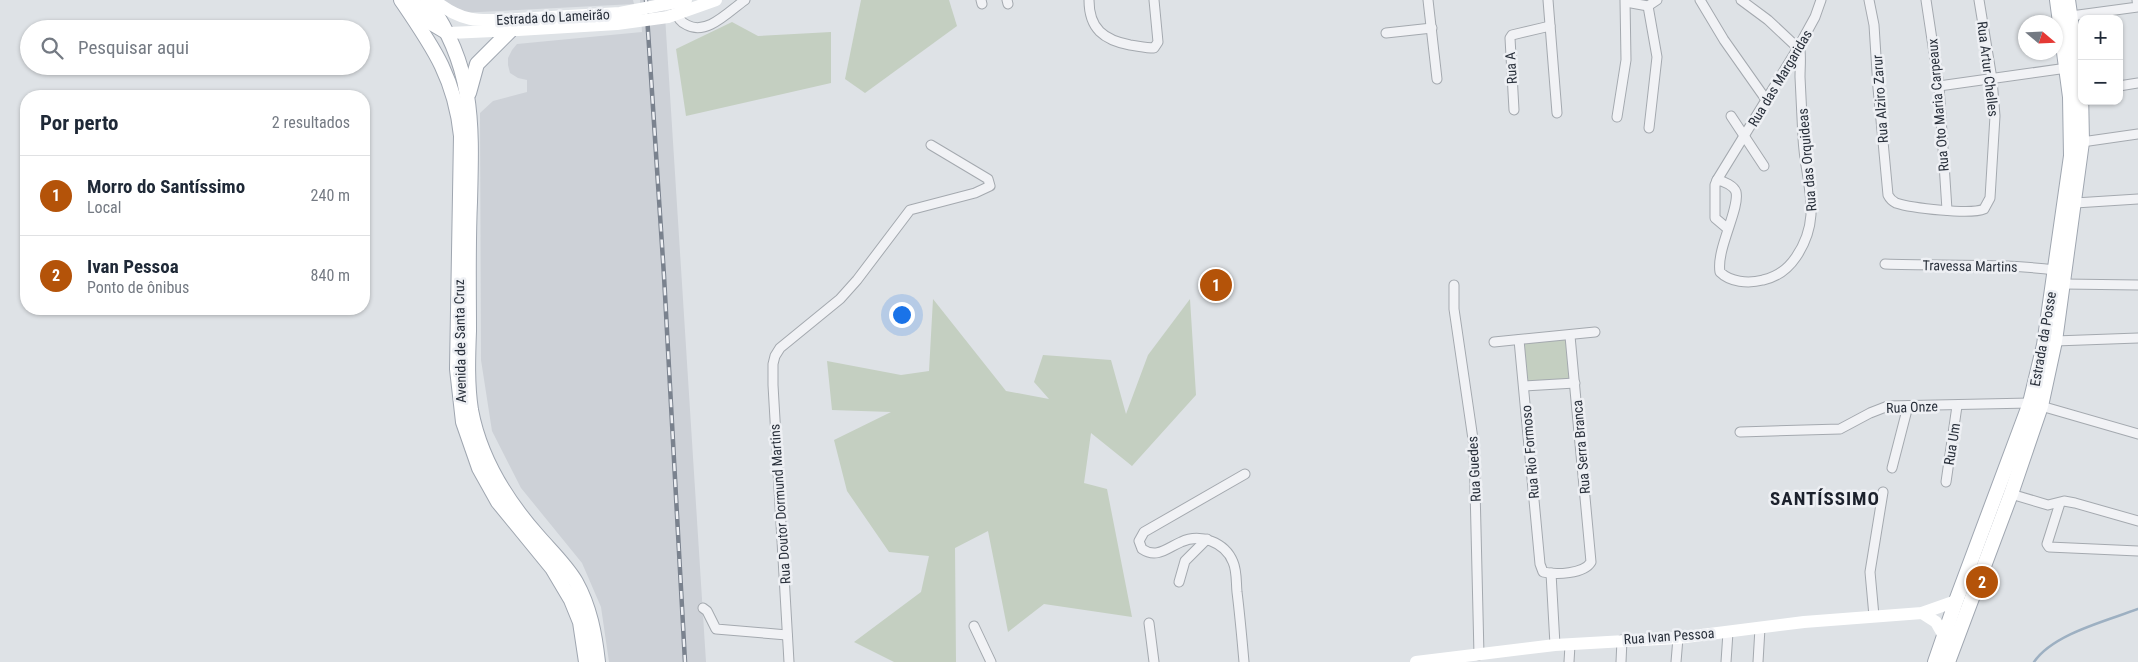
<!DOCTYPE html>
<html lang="pt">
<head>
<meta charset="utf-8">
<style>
  body { margin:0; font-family:"Roboto Condensed",sans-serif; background:#f2f2f3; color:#1f2937 }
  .controls { position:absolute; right:15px; top:15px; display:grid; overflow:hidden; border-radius:10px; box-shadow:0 1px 4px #0004 }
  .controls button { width:45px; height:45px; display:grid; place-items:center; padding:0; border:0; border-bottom:1px solid #e0e1e3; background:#fff; color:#1f2937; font:25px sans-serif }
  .compass { position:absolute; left:2018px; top:15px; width:45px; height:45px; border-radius:50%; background:#fff; box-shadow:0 1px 4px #0004; rotate:109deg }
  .you { position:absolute; left:901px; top:314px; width:18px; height:18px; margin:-12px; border:4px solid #fff; border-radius:50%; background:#1a73e8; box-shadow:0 0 0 8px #1a73e833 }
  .badge { display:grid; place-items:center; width:32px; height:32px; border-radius:50%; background:#b45309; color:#fff; font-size:16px; font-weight:700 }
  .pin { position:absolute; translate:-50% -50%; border:2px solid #fff; box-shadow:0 1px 5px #0006 }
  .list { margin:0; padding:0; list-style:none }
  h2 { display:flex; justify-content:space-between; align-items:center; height:65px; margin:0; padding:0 20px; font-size:21px }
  h2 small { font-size:16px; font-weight:400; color:#747a83 }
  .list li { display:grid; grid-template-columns:32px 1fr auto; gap:15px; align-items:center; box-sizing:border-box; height:80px; padding:0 20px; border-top:1px solid #e0e1e3 }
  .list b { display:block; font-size:19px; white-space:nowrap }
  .list p { margin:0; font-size:16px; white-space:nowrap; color:#747a83 }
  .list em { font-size:16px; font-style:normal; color:#747a83 }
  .icon { flex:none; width:28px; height:28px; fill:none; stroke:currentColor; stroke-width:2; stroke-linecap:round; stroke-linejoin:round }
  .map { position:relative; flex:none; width:2138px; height:662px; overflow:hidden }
  .search { position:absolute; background:#fff; box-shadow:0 1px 4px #0004; left:20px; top:20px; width:350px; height:55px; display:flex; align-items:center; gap:12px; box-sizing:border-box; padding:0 18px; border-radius:28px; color:#747a83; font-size:19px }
  .panel { position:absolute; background:#fff; box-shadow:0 1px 4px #0004; left:20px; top:90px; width:350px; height:225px; border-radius:20px }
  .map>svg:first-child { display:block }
</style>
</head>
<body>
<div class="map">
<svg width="2138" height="662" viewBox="0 0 2138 662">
  <rect width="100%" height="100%" fill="#dee2e6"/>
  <g fill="#cdd1d7">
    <path d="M438,0h195l1,4 -175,9z"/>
    <path d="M640,0h24l42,662h-97l-8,-55 -19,-44 -61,-75 -29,-57 -11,-71 -1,-247 13,-12 34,-9v-12l-9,-2 -8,-5 -2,-8v-7l4,-8 5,-6 125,-12z"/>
  </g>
  <g fill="#c4cfc1">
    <path d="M861,0h88l8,26 -92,67 -20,-14z"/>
    <path d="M732,22l26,14 73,-4v51l-145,33 -10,-67z"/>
    <path d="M933,299l73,92 43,8 -15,-17 9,-27 68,5 15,54 22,-59 42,-56 6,96 -64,71 -41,-33 -7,50 23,6 25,128 -88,-13 -36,28 -20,-101 -33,17 1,114h-62l-40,-20 67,-50 8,-36 -40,-4 -42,-61 -13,-51 57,-28 -59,-2 -5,-49 74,14 28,-4z"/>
    <path d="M1570,336l5,47 -51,3 -5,-46z"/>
  </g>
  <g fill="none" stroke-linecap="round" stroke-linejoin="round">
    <path stroke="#9db0c2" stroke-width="2.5" d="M2034,662c19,-28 72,-41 104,-53"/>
    <defs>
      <g id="street">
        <path d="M981,0l1,4"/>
        <path d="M1007,0l1,4"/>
        <path d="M1089,0c0,29 15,40 41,45 8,1 16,3 24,3l4,-6 -4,-42"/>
        <path d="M1428,0l9,79"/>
        <path d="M1548,0l9,113"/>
        <path d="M1700,0l24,40 43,61"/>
        <path d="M1869,0l5,25 4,63 10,107c2,4 4,6 8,8 15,5 75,12 88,6l6,-11 5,-82 -3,-37 -13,-79"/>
        <path d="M1926,0l13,86 8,124"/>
        <path d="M1626,2l22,4 9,-6"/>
        <path d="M1648,6l9,51 -8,71"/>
        <path d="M676,10c1,7 4,12 11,15 20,11 42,-14 58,-25"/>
        <path d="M2071,16l67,-9 -1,-7"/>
        <path d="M1386,33l46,-5"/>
        <path d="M1939,86l128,-18"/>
        <path d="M2119,86l19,-3"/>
        <path d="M1514,110l-4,-72 2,-3 38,-9"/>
        <path d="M1731,116l33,50"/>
        <path d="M1617,117l9,-57 -1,-60"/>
        <path d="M2082,142l56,-8"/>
        <path d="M1717,180l81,-132 17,-31 6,-17"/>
        <path d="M2075,203l63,-4"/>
        <path d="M1728,229l-13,-11v-33l2,-5c7,1 17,6 19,12 4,17 -20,57 -16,80 10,10 28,12 43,8 14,-3 25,-11 33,-23 28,-41 9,-74 7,-119 -1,-20 -2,-41 -3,-61 0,-9 1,-18 0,-27l-32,-30 -27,-20"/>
        <path d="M1885,264c57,2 114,-1 170,6"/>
        <path d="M2064,284l74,1"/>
        <path d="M1454,285v24l20,137 5,209"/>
        <path d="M1519,340l21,224 3,8c13,3 41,2 48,-10l-21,-226"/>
        <path d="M2055,341l83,-3"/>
        <path d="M1494,342l101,-10"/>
        <path d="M1524,386l51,-3"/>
        <path d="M2041,406l97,28"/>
        <path d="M1740,432l100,-3 30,-16 18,-7 142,-3"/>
        <path d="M1892,468l16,-62"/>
        <path d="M1946,482l11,-76"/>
        <path d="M2011,494l37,11 16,-4 11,2 63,18"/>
        <path d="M2060,503l-13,41 2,3 89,4"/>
        <path d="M1551,573l4,72"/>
        <path d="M1179,582l6,-21 22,-22"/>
        <path d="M703,608l4,3 9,18 71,6"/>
        <path d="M1874,616l-4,-44 13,-80"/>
        <path d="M1149,623l5,39"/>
        <path d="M974,626l17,36"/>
        <path d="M789,662l-16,-277v-21l2,-8 5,-8 60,-49 17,-19 53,-70 65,-17 15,-7 -2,-7 -57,-34"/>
        <path d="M1244,662c-2,-23 -4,-46 -7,-70 -1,-10 0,-21 -4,-30 -8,-20 -33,-29 -52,-20 -14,6 -24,17 -39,7l-3,-8 5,-9 101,-58"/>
        <path d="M1569,662l1,-17"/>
        <path d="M1621,662l1,-22"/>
        <path d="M1676,662l2,-24"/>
        <path d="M1726,662l2,-30"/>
        <path d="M1758,662l2,-34"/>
      </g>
      <g id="primary">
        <path d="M401,0c32,47 54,78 60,136l-4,233 6,53 16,46 19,34 54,66 19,32 9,22 6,40"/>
        <path d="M411,0l20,23 15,9"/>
        <path d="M427,0c48,67 45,124 43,202 -2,43 -1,86 -1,129 -1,26 -2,53 2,79 9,48 35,90 67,126 13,15 28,29 38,46 14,25 19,53 22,80"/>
        <path d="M469,93l8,-29 33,-33"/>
        <path d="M1935,662l21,-61 74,-198 14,-58 27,-189 -1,-59 -13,-97"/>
        <path d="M1948,662l63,-168 30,-88 14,-65 27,-199 -1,-51 -13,-91"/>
      </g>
    </defs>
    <use href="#street" stroke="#a4a9af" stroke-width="11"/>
    <use href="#primary" stroke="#9fa6b0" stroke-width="16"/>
    <use href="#street" stroke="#f1f2f5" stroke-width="9"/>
    <g stroke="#fff" stroke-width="12">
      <path d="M434,0c30,24 46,21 83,19"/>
      <path d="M449,33l67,-3"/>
      <path d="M1922,613l14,9 8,14"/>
      <path d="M1416,662l139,-17 123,-7 126,-16 118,-9 34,-12"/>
    </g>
    <use href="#primary" stroke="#fff" stroke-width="14"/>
    <defs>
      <path id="rail" d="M646,0l18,276 21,386"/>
    </defs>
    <use href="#rail" stroke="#7a828e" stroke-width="4.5"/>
    <use href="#rail" stroke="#eef0f4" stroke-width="2.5" stroke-dasharray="8" stroke-linecap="butt"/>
    <g stroke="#fff" stroke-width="12">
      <path d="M517,19l103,-6 66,-13"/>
      <path d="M518,30l99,-6 51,-7 48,-17"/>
    </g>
  </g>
  <g text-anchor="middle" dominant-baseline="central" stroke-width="5" stroke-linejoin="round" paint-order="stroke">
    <g font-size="14" fill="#29303b" stroke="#eef0f4">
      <text transform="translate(553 17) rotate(-3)">Estrada do Lameirão</text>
      <text transform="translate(1511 68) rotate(-94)">Rua A</text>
      <text transform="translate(1988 69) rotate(83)">Rua Artur Chelles</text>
      <text transform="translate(1780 78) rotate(-59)">Rua das Margaridas</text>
      <text transform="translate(1880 99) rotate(-94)">Rua Alziro Zarur</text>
      <text transform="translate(1938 105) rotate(-95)">Rua Oto Maria Carpeaux</text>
      <text transform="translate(1807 160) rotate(-95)">Rua das Orquideas</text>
      <text transform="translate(1970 266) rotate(1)">Travessa Martins</text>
      <text transform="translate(2043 339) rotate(-80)">Estrada da Posse</text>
      <text transform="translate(460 341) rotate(-91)">Avenida de Santa Cruz</text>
      <text transform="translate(1912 407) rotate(-2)">Rua Onze</text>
      <text transform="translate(1952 444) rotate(-81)">Rua Um</text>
      <text transform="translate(1581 447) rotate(-95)">Rua Serra Branca</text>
      <text transform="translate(1530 452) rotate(-95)">Rua Rio Formoso</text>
      <text transform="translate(1474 469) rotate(-93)">Rua Guedes</text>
      <text transform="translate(780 504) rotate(-94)">Rua Doutor Dormund Martins</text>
      <text transform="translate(1669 636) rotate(-4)">Rua Ivan Pessoa</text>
    </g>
    <g font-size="19" font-weight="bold" letter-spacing="1" fill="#1c212c" stroke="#eef0f4">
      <text x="1825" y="498">SANTÍSSIMO</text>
    </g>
  </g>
</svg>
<div class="controls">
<button>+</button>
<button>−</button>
</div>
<svg class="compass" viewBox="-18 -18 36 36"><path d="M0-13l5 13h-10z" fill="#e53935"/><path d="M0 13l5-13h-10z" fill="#747a83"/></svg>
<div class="you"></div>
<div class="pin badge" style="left:1216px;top:285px">1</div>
<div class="pin badge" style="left:1982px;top:582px">2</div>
<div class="search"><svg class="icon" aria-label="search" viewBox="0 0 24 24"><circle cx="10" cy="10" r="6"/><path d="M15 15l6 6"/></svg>Pesquisar aqui</div>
<section class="panel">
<h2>Por perto<small>2 resultados</small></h2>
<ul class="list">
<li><span class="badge">1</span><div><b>Morro do Santíssimo</b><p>Local</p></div><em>240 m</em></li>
<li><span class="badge">2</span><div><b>Ivan Pessoa</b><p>Ponto de ônibus</p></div><em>840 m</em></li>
</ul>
</section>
</div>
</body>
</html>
